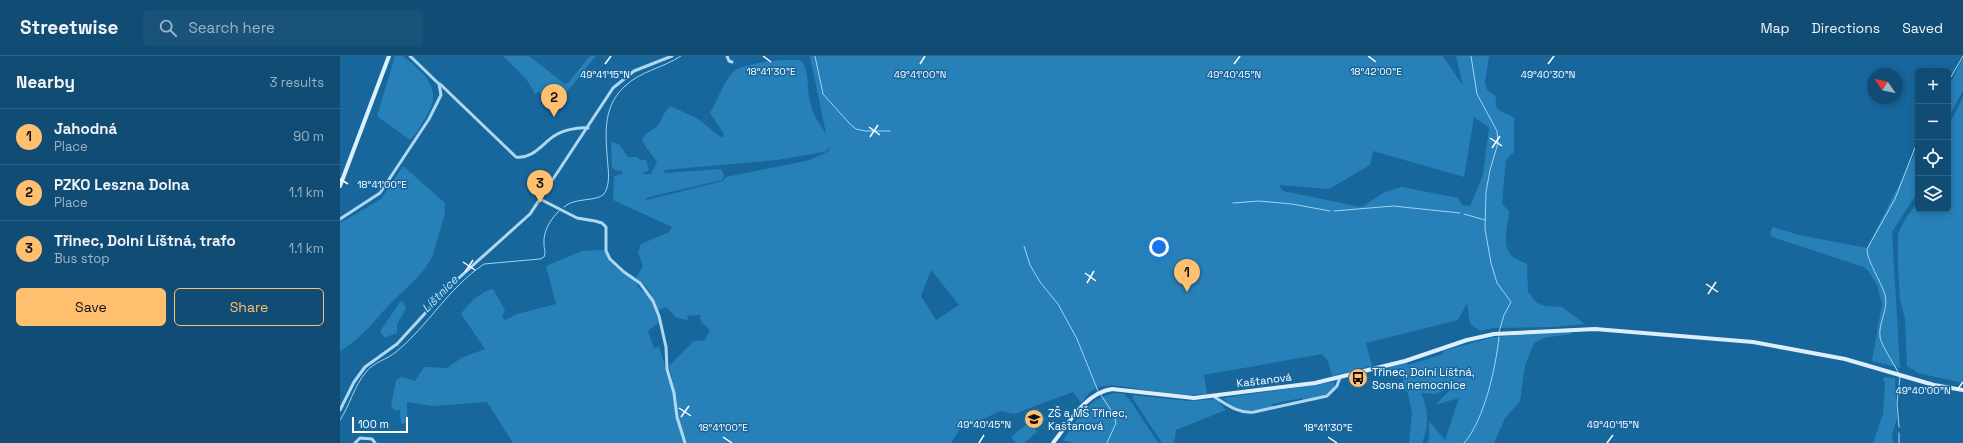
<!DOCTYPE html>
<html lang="en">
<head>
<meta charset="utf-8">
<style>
  body { margin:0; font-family:"Space Grotesk",sans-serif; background:#1a537a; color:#f1f3f6 }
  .controls { position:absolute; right:12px; top:12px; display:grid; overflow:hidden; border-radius:6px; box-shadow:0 2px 6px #0003 }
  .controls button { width:36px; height:36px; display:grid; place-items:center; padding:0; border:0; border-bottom:1px solid #306387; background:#114c75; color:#f1f3f6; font:20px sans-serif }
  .compass { position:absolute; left:1527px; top:12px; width:36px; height:36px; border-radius:50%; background:#114c75; box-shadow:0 2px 6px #0003; rotate:304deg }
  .scale { position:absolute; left:12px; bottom:10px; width:56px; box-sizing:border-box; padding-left:4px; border:2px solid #fff; border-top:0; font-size:11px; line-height:14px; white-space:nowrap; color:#fff; -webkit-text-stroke:3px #17669c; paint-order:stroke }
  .you { position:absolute; left:819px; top:191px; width:14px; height:14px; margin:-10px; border:3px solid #fff; border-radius:50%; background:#1a73e8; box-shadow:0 0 0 6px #1a73e833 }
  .badge { display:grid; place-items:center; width:26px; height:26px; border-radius:50%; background:#ffbf6f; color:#111; font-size:13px; font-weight:700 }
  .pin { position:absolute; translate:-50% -33px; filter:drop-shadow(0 1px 2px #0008) }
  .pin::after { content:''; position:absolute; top:21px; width:14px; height:12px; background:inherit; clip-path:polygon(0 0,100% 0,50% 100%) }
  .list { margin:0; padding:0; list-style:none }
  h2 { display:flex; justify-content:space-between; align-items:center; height:52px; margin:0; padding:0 16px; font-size:17px }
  h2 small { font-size:13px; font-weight:400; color:#9cb4c5 }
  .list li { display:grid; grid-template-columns:26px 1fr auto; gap:12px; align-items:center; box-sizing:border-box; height:56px; padding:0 16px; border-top:1px solid #306387 }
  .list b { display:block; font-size:15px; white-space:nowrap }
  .list p { margin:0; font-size:13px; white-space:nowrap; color:#9cb4c5 }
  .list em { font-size:13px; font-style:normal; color:#9cb4c5 }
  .actions { display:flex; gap:8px; padding:12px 16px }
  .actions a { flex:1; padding:9px 0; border:1px solid #ffbf6f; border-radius:6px; text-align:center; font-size:14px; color:#ffbf6f }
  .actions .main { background:#ffbf6f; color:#111 }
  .icon { flex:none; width:22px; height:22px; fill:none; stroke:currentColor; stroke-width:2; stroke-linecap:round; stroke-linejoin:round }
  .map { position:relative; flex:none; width:1623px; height:387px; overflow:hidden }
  header { display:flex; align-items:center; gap:24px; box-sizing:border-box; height:56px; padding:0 20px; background:#114c75; border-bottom:1px solid #306387 }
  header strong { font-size:19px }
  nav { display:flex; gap:22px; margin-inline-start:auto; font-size:14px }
  .search { width:280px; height:36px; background:#1a537a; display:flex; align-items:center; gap:10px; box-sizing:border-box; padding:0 14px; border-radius:6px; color:#9cb4c5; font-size:15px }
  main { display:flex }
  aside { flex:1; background:#114c75 }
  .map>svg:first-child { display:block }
</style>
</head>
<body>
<header>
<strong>Streetwise</strong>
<div class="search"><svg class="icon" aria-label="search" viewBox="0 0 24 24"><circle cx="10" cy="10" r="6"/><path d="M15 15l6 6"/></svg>Search here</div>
<nav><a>Map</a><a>Directions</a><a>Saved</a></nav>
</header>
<main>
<aside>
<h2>Nearby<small>3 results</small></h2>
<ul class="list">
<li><span class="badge">1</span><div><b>Jahodná</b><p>Place</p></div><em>90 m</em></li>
<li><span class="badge">2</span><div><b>PZKO Leszna Dolna</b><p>Place</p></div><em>1.1 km</em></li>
<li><span class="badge">3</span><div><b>Třinec, Dolní Líštná, trafo</b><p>Bus stop</p></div><em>1.1 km</em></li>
</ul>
<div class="actions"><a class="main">Save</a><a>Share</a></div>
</aside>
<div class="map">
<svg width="1623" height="387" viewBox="0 0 1623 387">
  <rect width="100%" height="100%" fill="#17669c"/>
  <g fill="#2780b8" fill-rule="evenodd">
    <path d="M55,0h8c25,20 42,35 20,66 -4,6 -7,13 -13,18l-33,-24z"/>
    <path d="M163,0h26l36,28 3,-1 22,-27h6l-42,52 -15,-16 -5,2c-1,-11 -23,-30 -31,-38z"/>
    <path d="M470,0h633l20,30 -7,-30h33l-4,26 2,8 9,6c-2,19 7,14 18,22v34l-8,8 -4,44 7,7c0,13 -9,35 4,46 4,3 9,4 14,7l1,28 9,11 9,3 16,1 23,17 -33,3 -58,1 -14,3 -10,-7 -3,-21 -9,17 -92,23 6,23 -40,10 -4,-15 -6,-7 -118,21 3,19 -19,1 -29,-3 -47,-7 -14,2 -9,6 -8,10 -8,-11 -59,22 -13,-3 -41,18 -9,14h-438l-26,-41 -54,4 -26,-4v21l-6,1 -1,-14h-6l-3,-4 5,-26 6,-3 13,4 9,-14 23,1 14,-10 24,-9 -24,-35c7,-10 20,-23 32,-25l12,21 -3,7 3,3 12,-6 39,-10 -10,-38 36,-15 21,-1c11,14 21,25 36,34l-2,2c3,4 6,5 10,9 7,6 10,18 12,27l-11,9 6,17 5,-1 11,34 3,1 -4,-16 25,-25 11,-1 5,-10 -9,-8 -1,-7 -13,1 1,4 -11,-2 -11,-11 -8,3c-5,-13 -10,-25 -22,-32l7,-12 -5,-13 3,-9 28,-12 3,-5 -59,-27 1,-24 9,-2 -1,-3 -7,-1 -3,-2 -1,-26 8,2 9,13h9l3,3h6l3,10 -7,4h9l6,-12 -14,-19 -1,-4c4,-6 9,-8 15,-13 6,-6 6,-15 14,-20l27,13 24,19 2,-4 -14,-21c7,-12 13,-29 22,-40 8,-10 64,-17 71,-11 6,12 4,27 7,39 2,13 9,22 16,33zM1134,61l15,11 -6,47 -13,31 -8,-1 -4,-7 -56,-11 -17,5 -24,15 -78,-16 -4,-6 50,4 41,-24 3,-14 91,26zM489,91v4l-19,9 -84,17 -3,4 -80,20 6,-4 73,-17 2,-4 -3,-7 -56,4 -1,-3 113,-10 46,-8 4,-1zM591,214l28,35 -23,15 -15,-24z"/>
    <path d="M1623,2v33l-15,27v-30z"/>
    <path d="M1623,41v286l-45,-10 -11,-7 -2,-47 -5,-20 -2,-29v-36l6,-13 14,-20v8h30v-82z"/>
    <path d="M1578,91v45l-26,40 8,136 -28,-7 10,-57 -5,-19 -8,-13 -5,-5 -92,-30 -2,-4 3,-6 26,8 68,13z"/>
    <path d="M63,110l42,37v10l-12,42c-9,20 -29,34 -44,50 -16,17 -28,34 -49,46v-128l41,-24z"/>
    <path d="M61,245l3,2 2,5 -9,17v8l-13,5 -4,-7z"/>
    <path d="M1231,275v3l-28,4 -9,5 -9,23 -5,35 -15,17 -11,25h-67l2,-5v-17l16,19 14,-42 -24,7 18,-18 -18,7 -14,-1c8,17 8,33 1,50h-13l3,-30 -4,-19 -4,-7 -3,-19 -15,3 1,-3 19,-5 2,2 35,-11v-3l51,-14z"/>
    <path d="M1544,321l10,1 1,1 2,40 -5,15 1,9h-20l10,-29 2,-31 -2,-4z"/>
    <path d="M994,326l1,4 -7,8 -26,6v-2l-30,6 1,3c-18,3 -37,8 -50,-9z"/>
    <path d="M778,337l6,1 6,6 28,43h-86l-9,-3c16,-22 25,-44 55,-47z"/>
    <path d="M793,339l56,6 27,-2 10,11 -50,20 -2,13h-12l-29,-44z"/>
    <path d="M701,358l5,5 -9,8 -5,-5z"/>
    <path d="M689,366l8,10 -13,11h-8l-5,-6z"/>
  </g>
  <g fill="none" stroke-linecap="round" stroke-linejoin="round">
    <g stroke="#a1d5f4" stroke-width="1">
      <path d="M475,0l8,38 26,29 7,6 9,2h25"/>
      <path d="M1131,0l6,38 20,37 1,12 -8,27 -4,22 -1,37 6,34 6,20 14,19 -7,13 -5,17"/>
      <path d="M1608,26l15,-26"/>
      <path d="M893,147l26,-2 33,3 38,7"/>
      <path d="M224,151c10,-10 33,-5 40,-13 5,-7 5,-19 4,-27 -2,-29 -7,-58 16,-80 16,-16 39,-19 57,-31"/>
      <path d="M994,155l59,-5 67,7"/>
      <path d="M1124,158l21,6"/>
      <path d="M684,190l6,19 10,17 18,22 19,35 21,52"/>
      <path d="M1558,316c-4,-8 -17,-27 -18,-35 -2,-14 9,-28 5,-42 -4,-14 -18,-34 -18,-46l28,-50 23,-59"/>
      <path d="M761,339l13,20 2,8 -9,20"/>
      <path d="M0,364c10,-15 14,-34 26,-48 8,-10 20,-12 30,-20 32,-26 53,-65 88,-88l56,-5 4,-2c2,-5 0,-8 0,-13 -1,-13 6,-24 15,-33"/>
      <path d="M1559,371l-2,-24 3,-26"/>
      <path d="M1559,377v10"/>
      <path d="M1124,387c20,-22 32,-76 35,-106"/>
    </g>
    <g stroke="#aed8f2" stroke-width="3">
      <path d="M387,0l2,5 3,1"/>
      <path d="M100,28l76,73c17,2 26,-13 38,-21 9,-6 24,-9 34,-8"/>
      <path d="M200,143l37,19 18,3 7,2 4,4v24l4,8 14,13 16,11 13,18 6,15 7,31 1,22 7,24 3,24 8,26"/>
      <path d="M0,163l40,-26 49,-74 12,-24 -2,-11 -29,-28"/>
      <path d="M873,340c13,8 25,18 41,16l73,-16 10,-10 3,-9"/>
      <path d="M0,354l14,-28 11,-15 32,-23 54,-59 79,-71 83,-126 21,-17 38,-15"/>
      <path d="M15,387l5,-5 12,1 3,4"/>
    </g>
    <g stroke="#ddeffc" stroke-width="4">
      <path d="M0,130l49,-130"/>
      <path d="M713,387c16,-20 32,-50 59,-54l82,9 121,-15 90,-22 62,-21 27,-6 101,-5 158,13 92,17 89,26 29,5"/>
    </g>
  </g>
  <path fill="none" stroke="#fff" stroke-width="1.5" d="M423,0l8,6M1028,0l8,6M265,8l6,-8M580,8l5,-8M894,8l6,-8M1208,8l6,-8M529,71l11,8M530,81l8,-12M1150,82l12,8M1152,92l8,-12M0,123l8,5M123,206l12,8M125,216l8,-12M745,217l11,8M747,227l7,-12M1366,228l12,8M1368,238l8,-12M1617,334l6,-8M339,352l12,8M341,361l8,-11M383,381l9,6M988,381l9,6M639,387l5,-8M1267,387l6,-8"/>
  <defs>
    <symbol id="bus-disc" viewBox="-11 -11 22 22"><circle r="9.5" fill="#ffbf6f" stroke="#17669c"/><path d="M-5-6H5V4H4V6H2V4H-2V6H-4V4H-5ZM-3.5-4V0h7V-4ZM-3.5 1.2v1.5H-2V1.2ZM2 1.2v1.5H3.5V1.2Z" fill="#111"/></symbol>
    <symbol id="school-disc" viewBox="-11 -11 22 22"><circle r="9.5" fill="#ffbf6f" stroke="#17669c"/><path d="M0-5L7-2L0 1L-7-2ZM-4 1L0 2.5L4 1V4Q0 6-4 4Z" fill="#111"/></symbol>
  </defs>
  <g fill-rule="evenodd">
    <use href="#bus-disc" x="1007" y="311" width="22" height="22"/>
    <use href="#school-disc" x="683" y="352" width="22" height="22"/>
  </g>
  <g text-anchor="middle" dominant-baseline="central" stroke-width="3" stroke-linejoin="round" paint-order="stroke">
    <g font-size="11" fill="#fff" stroke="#17669c" text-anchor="start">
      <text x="1032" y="316">Třinec, Dolní Líštná,<tspan x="1032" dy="13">Sosna nemocnice</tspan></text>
      <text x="708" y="357">ZŠ a MŠ Třinec,<tspan x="708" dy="13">Kaštanová</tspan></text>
    </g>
    <g font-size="11" fill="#fff" stroke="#17669c">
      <text transform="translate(924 324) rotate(-7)">Kaštanová</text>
    </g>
    <g font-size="12" font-style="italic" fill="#bee2f8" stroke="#17669c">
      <text transform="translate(100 238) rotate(-46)">Líštnice</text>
    </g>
  </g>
  <g font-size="10" text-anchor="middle" fill="#fff" stroke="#17669c" stroke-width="3" stroke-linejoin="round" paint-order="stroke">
    <text x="431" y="19">18°41'30"E</text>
    <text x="1036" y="19">18°42'00"E</text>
    <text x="265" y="22">49°41'15"N</text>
    <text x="580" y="22">49°41'00"N</text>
    <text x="894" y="22">49°40'45"N</text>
    <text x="1208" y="22">49°40'30"N</text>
    <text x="42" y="132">18°41'00"E</text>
    <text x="1583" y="338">49°40'00"N</text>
    <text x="644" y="372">49°40'45"N</text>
    <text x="1273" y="372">49°40'15"N</text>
    <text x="383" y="375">18°41'00"E</text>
    <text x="988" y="375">18°41'30"E</text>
  </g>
</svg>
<div class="controls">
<button>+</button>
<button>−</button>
<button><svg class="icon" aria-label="locate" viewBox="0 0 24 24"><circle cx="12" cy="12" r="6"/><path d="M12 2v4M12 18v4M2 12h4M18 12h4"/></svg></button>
<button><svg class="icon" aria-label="layers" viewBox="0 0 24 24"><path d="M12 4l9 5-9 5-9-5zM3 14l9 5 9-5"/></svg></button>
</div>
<svg class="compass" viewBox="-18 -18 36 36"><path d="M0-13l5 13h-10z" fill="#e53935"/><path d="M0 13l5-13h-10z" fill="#9cb4c5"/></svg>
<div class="scale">100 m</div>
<div class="you"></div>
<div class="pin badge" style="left:847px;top:236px">1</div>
<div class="pin badge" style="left:214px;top:61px">2</div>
<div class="pin badge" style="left:200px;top:147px">3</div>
</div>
</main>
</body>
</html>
